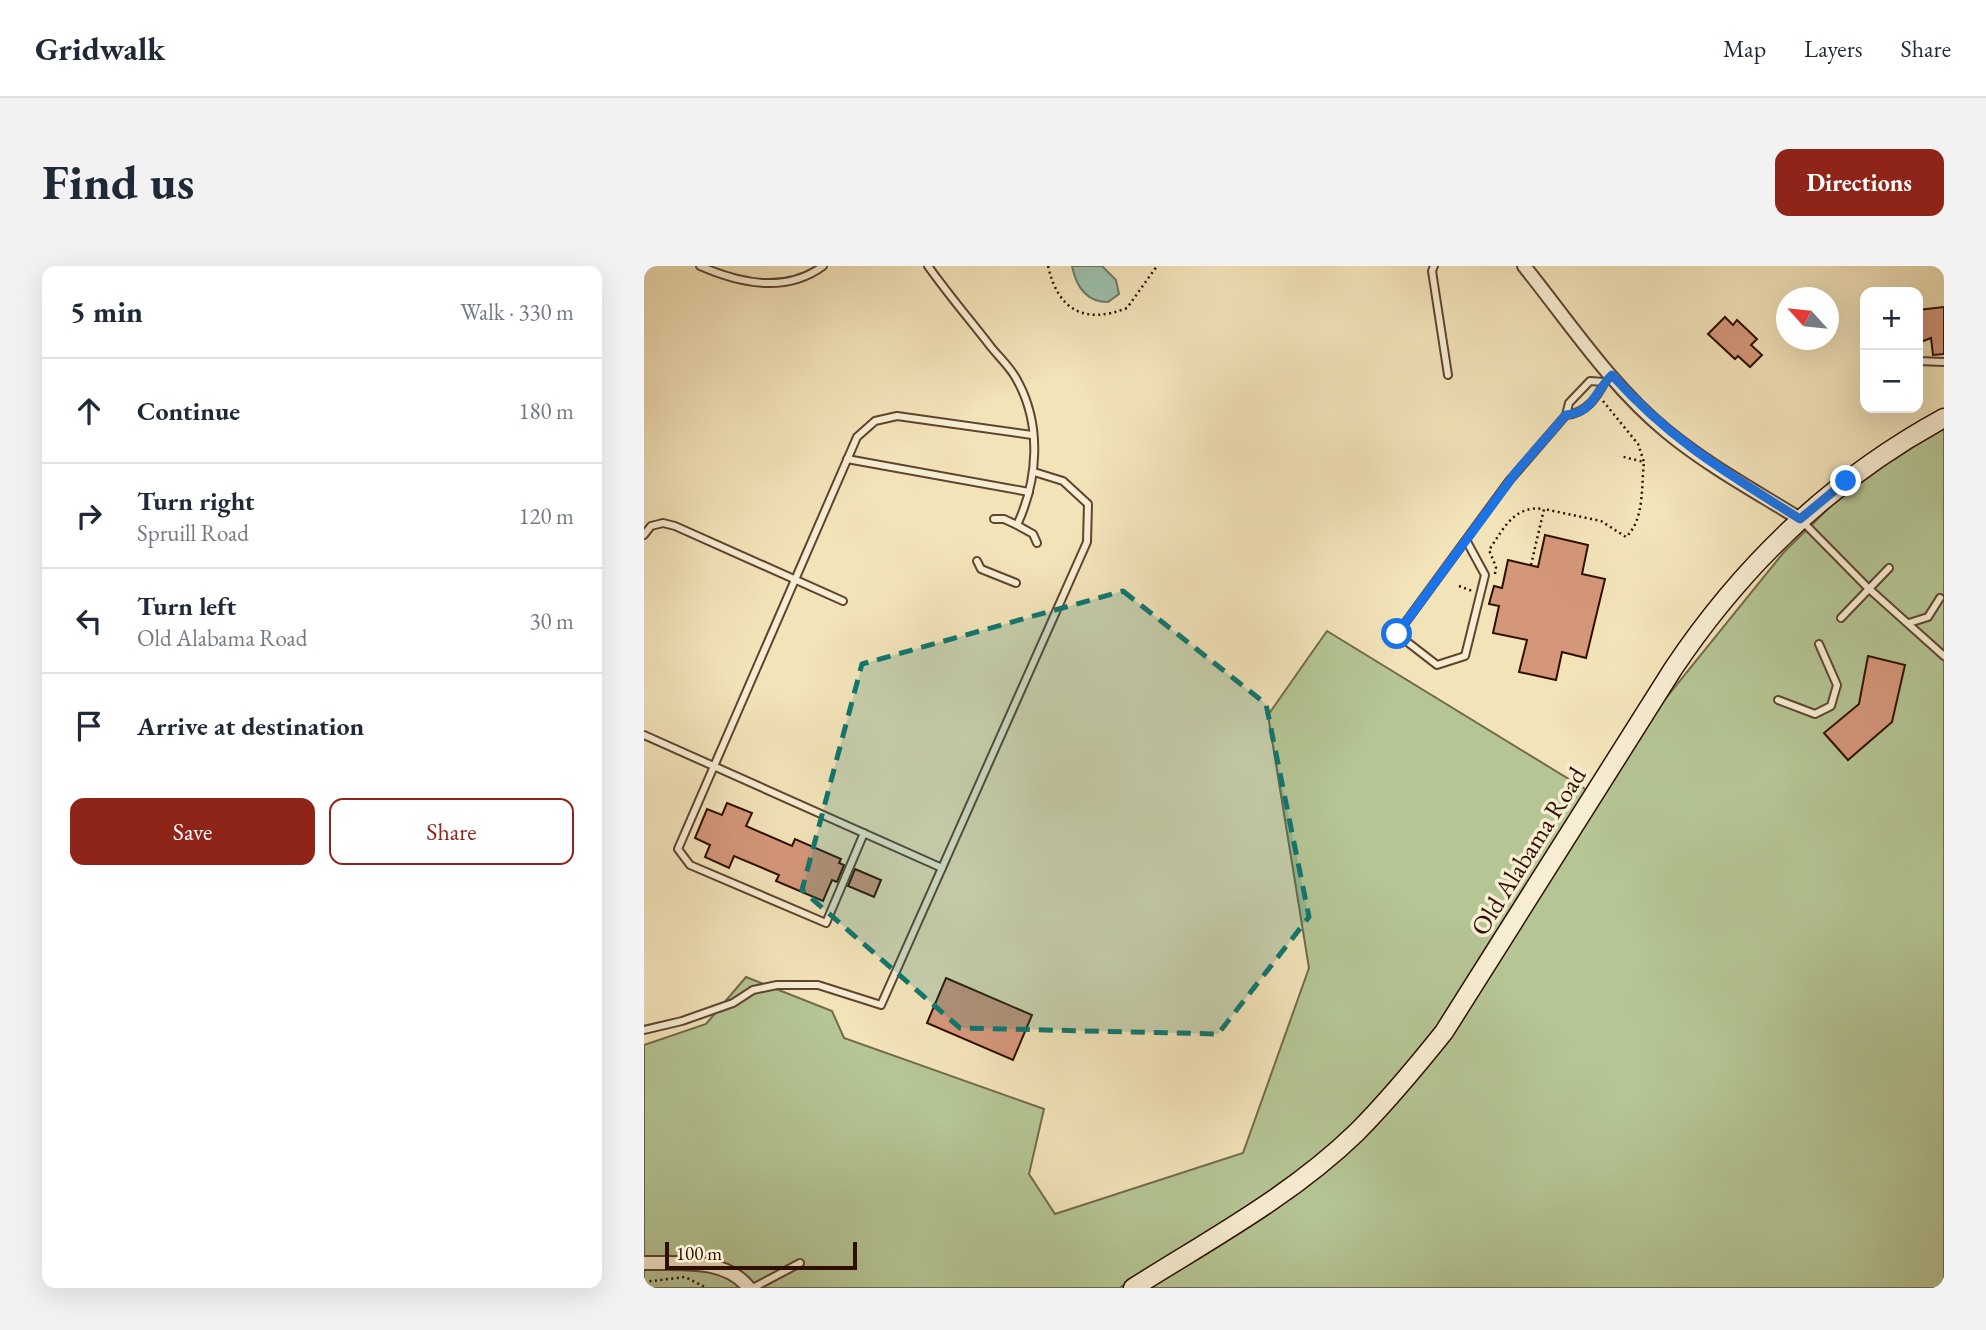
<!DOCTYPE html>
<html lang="en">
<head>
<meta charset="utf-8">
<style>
  body { margin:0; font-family:"EB Garamond",serif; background:#f2f2f3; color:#1f2937 }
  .controls { position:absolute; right:21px; top:21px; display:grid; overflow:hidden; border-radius:14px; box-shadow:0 7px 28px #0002 }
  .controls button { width:63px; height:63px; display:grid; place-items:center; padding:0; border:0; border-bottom:2px solid #e0e1e3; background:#fff; color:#1f2937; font:35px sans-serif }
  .compass { position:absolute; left:1132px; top:21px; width:63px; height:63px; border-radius:50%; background:#fff; box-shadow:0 7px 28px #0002; rotate:297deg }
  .scale { position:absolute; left:21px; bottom:18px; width:192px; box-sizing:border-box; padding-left:7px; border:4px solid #2e0f01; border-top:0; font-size:19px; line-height:24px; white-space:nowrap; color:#2e0f01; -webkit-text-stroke:5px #f7edd2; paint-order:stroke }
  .stop { position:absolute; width:21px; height:21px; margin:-16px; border:5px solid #1a73e8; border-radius:50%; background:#fff }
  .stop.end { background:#1a73e8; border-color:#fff; box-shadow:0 2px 7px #0008 }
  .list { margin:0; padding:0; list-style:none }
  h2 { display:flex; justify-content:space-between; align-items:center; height:91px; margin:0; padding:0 28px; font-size:30px }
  h2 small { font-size:23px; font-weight:400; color:#747a83 }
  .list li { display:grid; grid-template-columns:46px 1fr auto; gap:21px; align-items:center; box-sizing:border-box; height:105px; padding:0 28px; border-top:2px solid #e0e1e3 }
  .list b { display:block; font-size:26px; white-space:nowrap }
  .list p { margin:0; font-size:23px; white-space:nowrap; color:#747a83 }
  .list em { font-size:23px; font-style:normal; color:#747a83 }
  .actions { display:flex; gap:14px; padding:21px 28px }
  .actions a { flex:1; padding:16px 0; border:2px solid #8f2418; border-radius:14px; text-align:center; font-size:24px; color:#8f2418 }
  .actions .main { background:#8f2418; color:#fff }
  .icon { flex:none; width:38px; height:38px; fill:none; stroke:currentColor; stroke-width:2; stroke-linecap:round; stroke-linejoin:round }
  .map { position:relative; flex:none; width:1300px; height:1022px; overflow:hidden; border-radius:14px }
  header { display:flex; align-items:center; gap:42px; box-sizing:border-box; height:98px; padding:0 35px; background:#fff; border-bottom:2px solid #e0e1e3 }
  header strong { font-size:33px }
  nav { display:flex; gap:38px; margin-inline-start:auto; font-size:24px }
  .intro { display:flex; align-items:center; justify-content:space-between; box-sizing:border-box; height:168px; padding:0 42px }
  h1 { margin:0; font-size:49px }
  .button { padding:18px 32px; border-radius:14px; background:#8f2418; color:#fff; font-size:24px; font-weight:700 }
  main { display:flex; gap:42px; padding:0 42px }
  aside { flex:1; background:#fff; border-radius:14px; box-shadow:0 7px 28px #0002 }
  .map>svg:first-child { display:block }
</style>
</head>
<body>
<header>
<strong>Gridwalk</strong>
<nav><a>Map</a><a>Layers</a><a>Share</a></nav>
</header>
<div class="intro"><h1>Find us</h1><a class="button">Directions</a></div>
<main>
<aside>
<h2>5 min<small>Walk · 330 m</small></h2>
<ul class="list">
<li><svg class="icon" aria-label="ahead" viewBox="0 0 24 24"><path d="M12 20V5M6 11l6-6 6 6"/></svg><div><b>Continue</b></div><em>180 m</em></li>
<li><svg class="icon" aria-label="right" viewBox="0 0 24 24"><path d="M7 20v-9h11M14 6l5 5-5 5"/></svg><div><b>Turn right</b><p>Spruill Road</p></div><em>120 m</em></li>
<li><svg class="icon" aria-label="left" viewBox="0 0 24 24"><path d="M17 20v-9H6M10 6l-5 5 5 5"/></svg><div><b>Turn left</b><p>Old Alabama Road</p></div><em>30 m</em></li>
<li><svg class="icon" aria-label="arrive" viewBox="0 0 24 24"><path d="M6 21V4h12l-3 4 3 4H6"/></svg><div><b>Arrive at destination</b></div></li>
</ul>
<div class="actions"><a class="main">Save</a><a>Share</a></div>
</aside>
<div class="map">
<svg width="1300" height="1022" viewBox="0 0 1300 1022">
  <rect width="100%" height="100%" fill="#f3e3b9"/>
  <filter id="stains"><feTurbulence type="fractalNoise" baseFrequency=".00286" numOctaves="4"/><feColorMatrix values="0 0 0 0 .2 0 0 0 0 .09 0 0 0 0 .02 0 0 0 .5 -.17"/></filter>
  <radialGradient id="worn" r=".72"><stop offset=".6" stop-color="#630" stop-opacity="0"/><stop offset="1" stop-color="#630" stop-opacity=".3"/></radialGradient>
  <path fill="#b5c594" stroke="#726a4a" stroke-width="2" d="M1300,151v871h-821l108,-54 67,-51 -179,105h-475v-243l62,-21 40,-47 86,34 12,27 200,71 -15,65 26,40 188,-61 66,-185 -41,-253 59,-84 263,161 194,-240 102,-100z"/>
  <path fill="#9cbfab" stroke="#707967" stroke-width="2" d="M428,0h30l14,14 3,14 -11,8c-22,0 -32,-16 -36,-36z"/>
  <g fill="#d5977a" stroke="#2e0f01" stroke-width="2">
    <path d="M1300,41v47l-11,1 -2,-17 -13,5v-33z"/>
    <path d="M1081,51l8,8 4,-5 20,19 -6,6 11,10 -12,12 -12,-11 -3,3 -27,-25z"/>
    <path d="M901,269l43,10 -6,29 23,5 -19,79 -24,-6 -6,28 -37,-8 8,-32 -34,-7 6,-27 -10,-2 5,-18 8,2 6,-28 30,7z"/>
    <path d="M1224,390l37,9 -13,57 -44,38 -24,-27 35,-29z"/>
    <path d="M83,537l25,10 -6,13 46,20 3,-7 46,20 -2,4 5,2 -7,17 -5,-2 -9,21 -47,-20 3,-6 -45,-19 -5,12 -24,-11 5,-12 -15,-7 12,-29 15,6z"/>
    <path d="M211,603l26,11 -7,17 -26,-11z"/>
    <path d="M302,712l86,37 -19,45 -86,-37z"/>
  </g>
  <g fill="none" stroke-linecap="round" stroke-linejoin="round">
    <defs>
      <g id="lane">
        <path d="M56,0c39,17 85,28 123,0"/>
        <path d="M284,0c20,28 42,54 63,81 8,10 20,21 26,33 25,45 21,100 0,145l-13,-6h-10"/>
        <path d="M790,0l-2,5 16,104"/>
        <path d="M1274,95l26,1"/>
        <path d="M922,149c21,-2 31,-18 40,-35"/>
        <path d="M203,193l182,33"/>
        <path d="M1159,256l64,65 77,69"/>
        <path d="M373,259l16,9 4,9"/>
        <path d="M0,269l7,-9 12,-3 12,3 168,75"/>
        <path d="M822,274l19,35 -20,81 -28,9 -40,-31 112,-153 57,-66 3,-12 21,-22 14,1"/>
        <path d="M333,295l4,8 35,14"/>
        <path d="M1197,352l48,-50"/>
        <path d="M1265,357l19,-6 12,-19"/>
        <path d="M1134,434l37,14 16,-8 6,-21 -18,-41"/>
        <path d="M0,469l298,133"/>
        <path d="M220,567l-38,90 -136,-58 -12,-16 179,-412 18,-16 22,-5 135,19"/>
        <path d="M0,764l38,-9 51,-18 20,-13 24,-5h41l63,20 206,-463 1,-38 -25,-23 -29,-9"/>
        <path d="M109,1022l47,-25"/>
      </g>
      <g id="street">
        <path d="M880,0c45,56 87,120 142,165 41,34 89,60 134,88"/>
        <path d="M0,997c35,1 81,-6 105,25"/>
      </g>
      <path id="secondary" d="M489,1022c76,-48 158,-92 223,-155 32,-32 60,-66 88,-101l229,-363c70,-105 159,-190 271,-251"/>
    </defs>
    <use href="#lane" stroke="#5f442f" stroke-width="10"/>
    <use href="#street" stroke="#5f442f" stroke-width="16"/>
    <use href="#secondary" stroke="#2e0f01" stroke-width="21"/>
    <g stroke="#2e0f01" stroke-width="2.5" stroke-dasharray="2 3.5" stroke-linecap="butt">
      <path d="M404,0c10,44 36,59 79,42l30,-42"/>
      <path d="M959,135l35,43 6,18 -24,-6"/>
      <path d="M887,299l13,-56 57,12 25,16c19,-18 15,-51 18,-75"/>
      <path d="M851,308l1,-7 -7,-17c15,-22 25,-45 55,-41"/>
      <path d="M815,320l13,5"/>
      <path d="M0,1016l41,-5 22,11"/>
    </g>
    <use href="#lane" stroke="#f7edd2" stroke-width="6"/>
    <use href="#street" stroke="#f7edd2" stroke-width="12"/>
    <use href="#secondary" stroke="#f7edd2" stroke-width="18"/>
  </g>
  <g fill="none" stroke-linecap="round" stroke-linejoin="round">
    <path stroke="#1a73e8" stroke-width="9" d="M753,368l120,-163 49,-56c28,-3 29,-24 46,-40 59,66 115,98 188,144l46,-38"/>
  </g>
  <path fill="#0f766e" fill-opacity="0.2" stroke="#0f766e" stroke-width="5" stroke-dasharray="14 9" stroke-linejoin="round" d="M479,325l143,113 43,213 -91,117 -258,-6 -158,-138 60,-226z"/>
  <g text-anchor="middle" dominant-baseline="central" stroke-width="7" stroke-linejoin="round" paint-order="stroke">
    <g font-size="26" fill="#2e0f01" stroke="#f7edd2">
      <text transform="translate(884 585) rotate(-58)">Old Alabama Road</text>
    </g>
  </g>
  <rect width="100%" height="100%" filter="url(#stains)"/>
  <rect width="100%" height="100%" fill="url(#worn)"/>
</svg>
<div class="controls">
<button>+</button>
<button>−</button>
</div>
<svg class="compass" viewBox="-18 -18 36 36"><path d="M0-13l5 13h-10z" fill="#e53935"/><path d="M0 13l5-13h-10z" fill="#747a83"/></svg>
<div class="scale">100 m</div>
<div class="stop" style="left:753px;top:368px"></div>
<div class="stop end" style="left:1202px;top:215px"></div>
</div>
</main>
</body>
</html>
